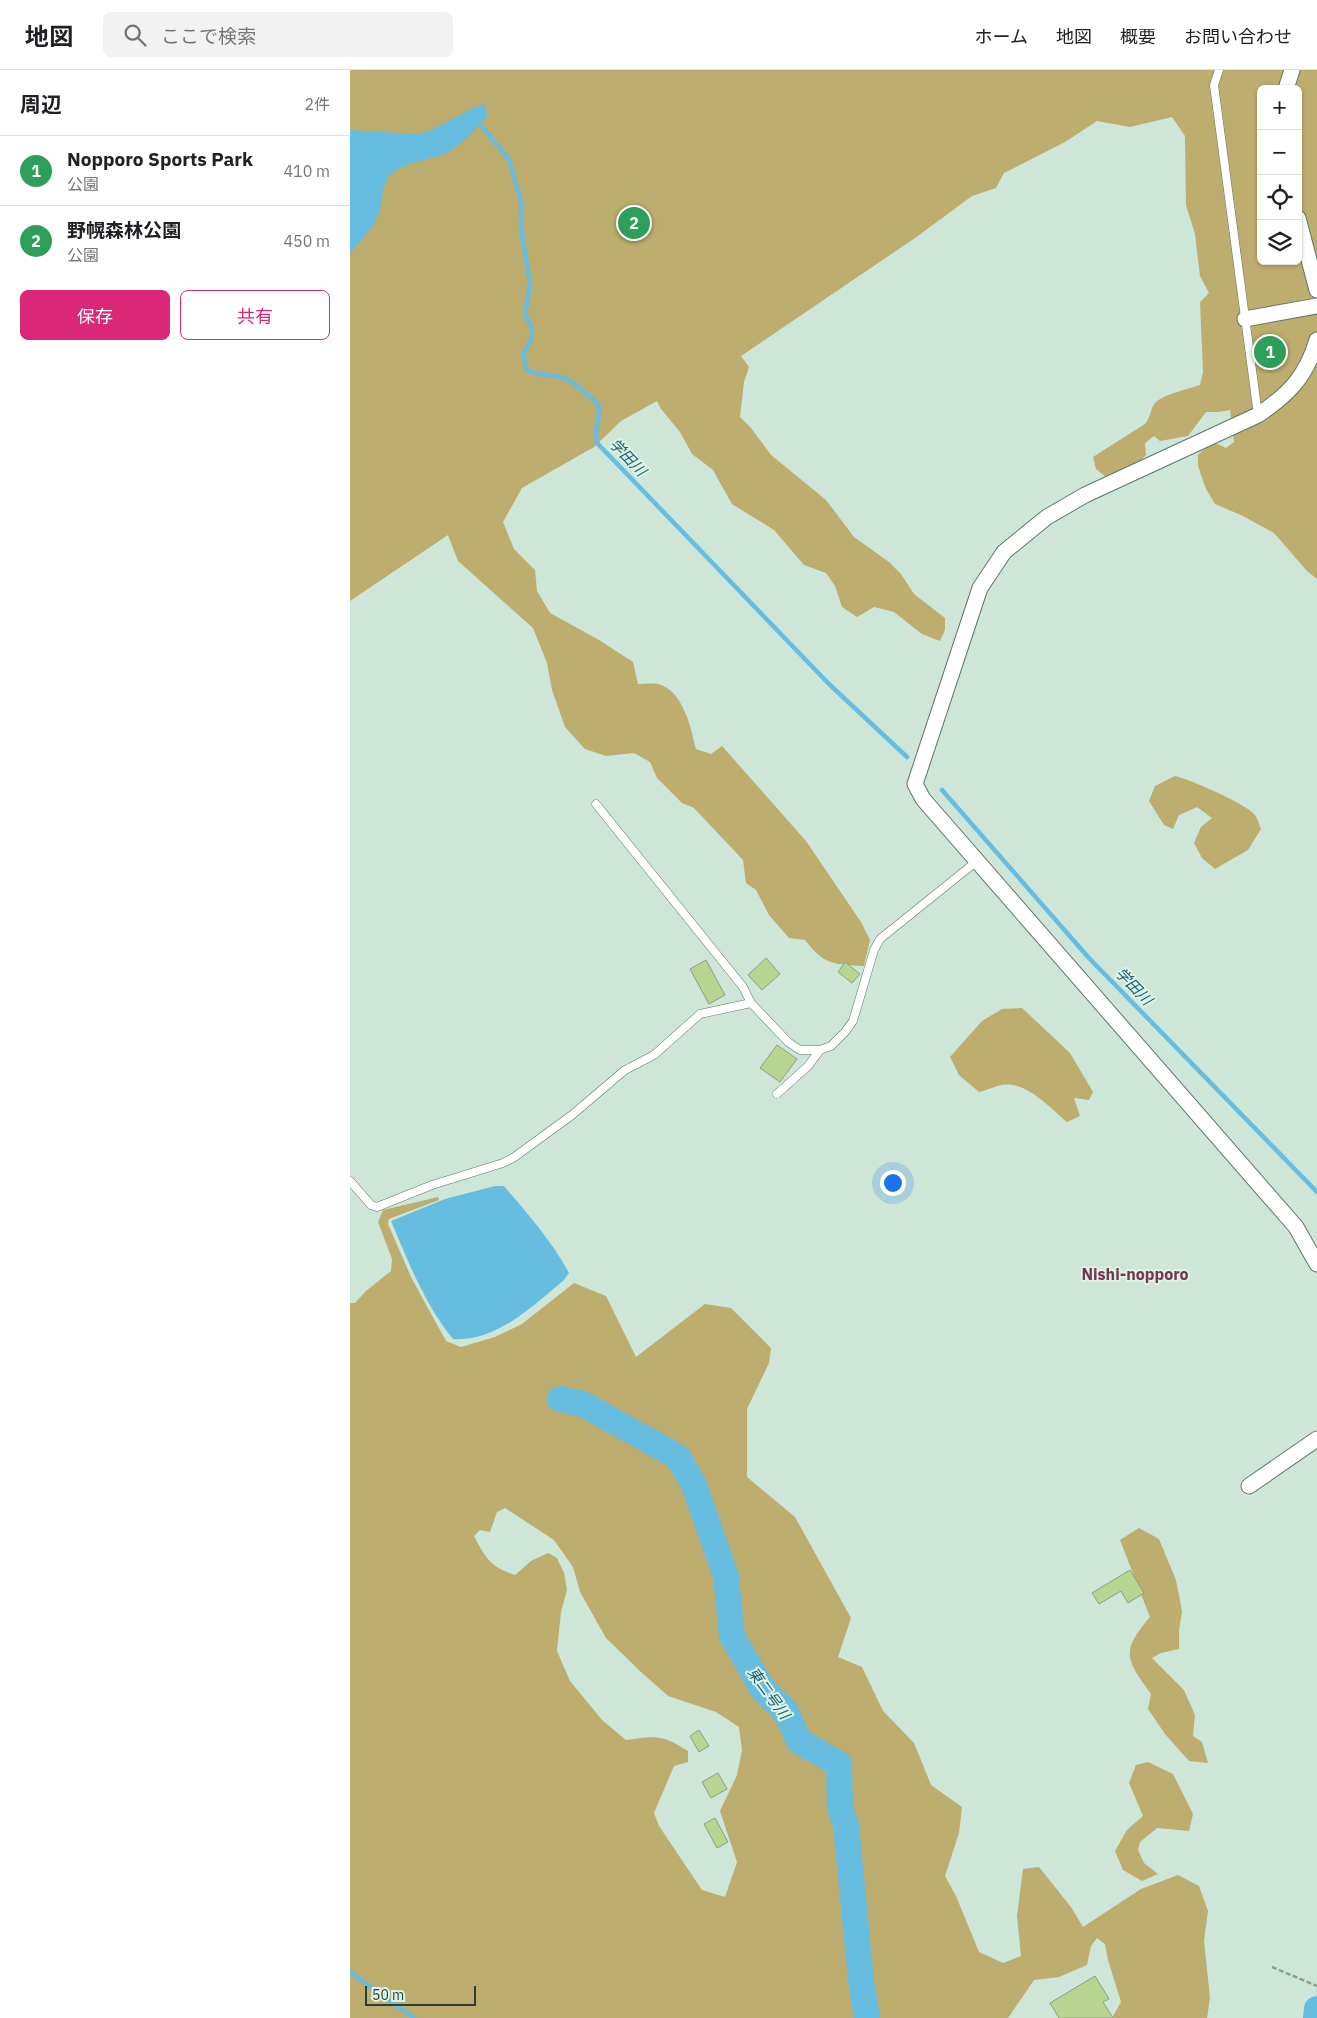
<!DOCTYPE html>
<html lang="ja">
<head>
<meta charset="utf-8">
<style>
  body { margin:0; font-family:"IBM Plex Sans","Noto Sans JP",sans-serif; background:#f2f2f2; color:#202124 }
  .controls { position:absolute; right:15px; top:15px; display:grid; overflow:hidden; border-radius:8px; box-shadow:0 1px 4px #0004 }
  .controls button { width:45px; height:45px; display:grid; place-items:center; padding:0; border:0; border-bottom:1px solid #e0e0e0; background:#fff; color:#202124; font:25px sans-serif }
  .scale { position:absolute; left:15px; bottom:12px; width:111px; box-sizing:border-box; padding-left:5px; border:2px solid #333d37; border-top:0; font-size:14px; line-height:18px; white-space:nowrap; color:#333d37; -webkit-text-stroke:4px #daf4e5; paint-order:stroke }
  .you { position:absolute; left:542px; top:1112px; width:18px; height:18px; margin:-12px; border:4px solid #fff; border-radius:50%; background:#1a73e8; box-shadow:0 0 0 8px #1a73e833 }
  .badge { display:grid; place-items:center; width:32px; height:32px; border-radius:50%; background:#db2777; color:#fff; font-size:16px; font-weight:700 }
  .pin { position:absolute; translate:-50% -50%; border:2px solid #fff; box-shadow:0 1px 5px #0006 }
  .list { margin:0; padding:0; list-style:none }
  h2 { display:flex; justify-content:space-between; align-items:center; height:65px; margin:0; padding:0 20px; font-size:21px }
  h2 small { font-size:16px; font-weight:400; color:#757577 }
  .list li { display:grid; grid-template-columns:32px 1fr auto; gap:15px; align-items:center; box-sizing:border-box; height:70px; padding:0 20px; border-top:1px solid #e0e0e0 }
  .list b { display:block; font-size:19px; white-space:nowrap }
  .list p { margin:0; font-size:16px; white-space:nowrap; color:#757577 }
  .list em { font-size:16px; font-style:normal; color:#757577 }
  .actions { display:flex; gap:10px; padding:15px 20px }
  .actions a { flex:1; padding:11px 0; border:1px solid #db2777; border-radius:8px; text-align:center; font-size:18px; color:#db2777 }
  .actions .main { background:#db2777; color:#fff }
  .icon { flex:none; width:28px; height:28px; fill:none; stroke:currentColor; stroke-width:2; stroke-linecap:round; stroke-linejoin:round }
  .map { position:relative; flex:none; width:967px; height:1948px; overflow:hidden }
  header { display:flex; align-items:center; gap:30px; box-sizing:border-box; height:70px; padding:0 25px; background:#fff; border-bottom:1px solid #e0e0e0 }
  header strong { font-size:24px }
  nav { display:flex; gap:28px; margin-inline-start:auto; font-size:18px }
  .search { width:350px; height:45px; background:#f2f2f2; display:flex; align-items:center; gap:12px; box-sizing:border-box; padding:0 18px; border-radius:8px; color:#757577; font-size:19px }
  main { display:flex }
  aside { flex:1; background:#fff }
  .map>svg:first-child { display:block }
</style>
</head>
<body>
<header>
<strong>地図</strong>
<div class="search"><svg class="icon" aria-label="search" viewBox="0 0 24 24"><circle cx="10" cy="10" r="6"/><path d="M15 15l6 6"/></svg>ここで検索</div>
<nav><a>ホーム</a><a>地図</a><a>概要</a><a>お問い合わせ</a></nav>
</header>
<main>
<aside>
<h2>周辺<small>2件</small></h2>
<ul class="list">
<li><span class="badge" style="background:#2e9e5b">1</span><div><b>Nopporo Sports Park</b><p>公園</p></div><em>410 m</em></li>
<li><span class="badge" style="background:#2e9e5b">2</span><div><b>野幌森林公園</b><p>公園</p></div><em>450 m</em></li>
</ul>
<div class="actions"><a class="main">保存</a><a>共有</a></div>
</aside>
<div class="map">
<svg width="967" height="1948" viewBox="0 0 967 1948">
  <rect width="100%" height="100%" fill="#cde6d8"/>
  <g fill="#bdad6f" fill-rule="evenodd">
    <path d="M0,0h967v509l-10,-8 -33,-38 -31,-17 -28,-12 -9,-15 -8,-23v-11l6,-6 11,-6 11,5 8,-6 -4,-32 -11,2h-13l-18,24 -28,5 -6,-5 -9,7 1,12c-10,12 -25,19 -40,22l-10,-8 -3,-12 52,-33c5,-6 5,-12 8,-18 5,-11 36,-17 47,-21l3,-13 -3,-70 9,-9 -9,-17 -5,-42 -9,-29 -1,-69 -13,-19 -42,10 -33,-6 -32,21 -61,31 -8,15 -24,8 -57,42 -174,118 8,11 -5,15 -4,35 11,11 20,27 55,45 28,37 35,25 12,12 13,20 31,24v12l-5,11 -18,-7 -28,-22 -20,-5 -17,10 -15,-10 -7,-21 -9,-13 -22,-8 -30,-35 -42,-26 -19,-34 -21,-16 -12,-22 -19,-23 -4,-8 -36,20 -27,26 -72,41 -19,34 11,27 21,21 2,21 13,22 49,27 34,22 5,22c6,0 14,-1 20,0 25,6 33,44 38,65l15,5 11,-8 84,95 55,81 9,18 -6,26c-29,-2 -39,0 -59,-26l-16,-2 -20,-23 -13,-25 -10,-7 -3,-23 -49,-52 -12,-5 -25,-25 -7,-16 -16,-9 -28,3 -21,-7 -20,-22 -13,-37 -5,-27 -14,-35 -75,-67 -10,-26 -98,66zM911,19h37v172h-37z"/>
    <path d="M825,706c16,4 70,27 80,39 3,4 4,10 6,14l-13,21 -33,19 -13,-11 -8,-15 7,-16 11,-9 -15,-11 -18,8 -6,14 -9,-4 -15,-24 6,-15z"/>
    <path d="M672,938l48,45 23,39 -4,8 -15,-2 6,18 -13,6c-17,-14 -40,-41 -65,-37 -7,1 -15,5 -23,7l-20,-17 -9,-18 32,-36 20,-12z"/>
    <path d="M88,1127l1,3 -50,19 -1,5 23,53 35,64 15,6 34,-10 27,-13 52,-41 32,13 30,61 69,-53 26,4 40,40 -2,15 -22,46v68l48,40 56,101 -13,39 24,10 21,44 31,32 17,42 31,22 -3,26 -14,43 11,20 23,56 24,11 18,-7 -4,-40 6,-47 16,-2 32,40 12,20 58,-38 37,-14 21,11 9,25 -4,30 6,57 -3,20h-95l9,-16 -13,-42 -3,-16 -8,-6 -6,8 -4,19 -28,12 -25,3 -26,38h-658v-715h5l11,-12 25,-20 1,-12 -14,-37 5,-12zM155,1438l49,32 19,27 7,25 26,46 35,34 27,24 48,16 23,15 3,23 -5,25 -17,36 17,51 -12,35 -23,-7 -43,-64 -5,-13 20,-47 14,-4v-11c-26,-17 -33,-15 -62,-11l-24,-20 -32,-39 -13,-30 4,-39 6,-22 -3,-17 -7,-15 -9,-5 -17,8 -16,14c-25,-8 -30,-18 -41,-39l6,-6 10,2 7,-20z"/>
    <path d="M789,1458l20,11 17,41 6,31 -3,20v18l-18,4 -9,5 32,32 11,25 -2,21 9,6 6,21 -19,-2 -24,-27 -17,-25 3,-15c-25,-35 -31,-42 -1,-77l-30,-77z"/>
    <path d="M798,1692l25,12 20,40 -4,17 -32,-3 -17,14 -2,8 6,13 14,11 -16,7 -19,-11 -8,-19 12,-21 16,-14 -14,-33 7,-18z"/>
  </g>
  <g fill="#67bde0">
    <path d="M131,34l5,2 1,11c-12,12 -26,29 -41,36 -16,7 -46,10 -57,23 -9,13 -5,30 -13,44 -6,12 -18,23 -26,34v-124l64,4 13,-2z"/>
    <path d="M145,1116h9c23,27 48,55 65,87l-5,7c-31,26 -68,62 -111,59 -28,-34 -45,-78 -62,-118l54,-22z"/>
  </g>
  <g fill="none" stroke-linecap="round" stroke-linejoin="round">
    <g stroke="#67bde0" stroke-width="4.5">
      <path d="M127,51l32,38 12,42 1,34 8,48 -5,32 7,13 -1,12 -8,14 4,16c13,7 26,3 39,9 12,5 22,17 32,25 4,14 -6,26 0,40l231,240 78,73"/>
      <path d="M592,720l146,167 229,235"/>
      <path d="M0,1902l64,46"/>
    </g>
    <g stroke="#67bde0" stroke-width="26">
      <path d="M210,1329l23,5 95,53 16,28 32,91 6,60 30,52 24,24 13,29 40,23 1,44 6,17 15,155 6,38"/>
      <path d="M966,1948l1,-9"/>
    </g>
  </g>
  <g fill="#b6d691" stroke="#929c86">
    <path d="M416,888l14,16 -18,16 -14,-15z"/>
    <path d="M356,890l19,35 -16,9 -19,-35z"/>
    <path d="M495,892l15,12 -8,9 -14,-11z"/>
    <path d="M427,975l20,14 -17,23 -20,-14z"/>
    <path d="M780,1500l14,23 -16,10 -7,-12 -22,13 -7,-11z"/>
    <path d="M349,1660l10,16 -10,6 -9,-16z"/>
    <path d="M368,1703l9,16 -16,9 -9,-16z"/>
    <path d="M365,1748l13,24 -11,6 -13,-24z"/>
    <path d="M745,1906l14,23 -6,3 10,16h-54l-9,-15z"/>
  </g>
  <g fill="none" stroke-linecap="round" stroke-linejoin="round">
    <defs>
      <g id="lane">
        <path d="M869,0l-5,15 44,330"/>
        <path d="M246,734l147,183 8,16 37,39 12,8h20l11,-4 14,-14 8,-11 21,-71 6,-11 97,-78"/>
        <path d="M427,1024l31,-28 12,-16"/>
        <path d="M0,1111l21,24 6,2 55,-22 71,-22 10,-5 59,-43 53,-45 29,-15 46,-41 51,-11"/>
      </g>
      <g id="street">
        <path d="M936,19l6,-19"/>
        <path d="M948,148l19,72"/>
        <path d="M895,249l72,-13"/>
        <path d="M967,270c-11,37 -28,54 -59,75l-173,80 -38,22 -43,35 -24,36 -65,196 8,15 373,428 21,37"/>
        <path d="M899,1416l68,-47"/>
      </g>
    </defs>
    <use href="#lane" stroke="#5f766a" stroke-width="9"/>
    <use href="#street" stroke="#5f766a" stroke-width="17"/>
    <path stroke="#8b9d93" stroke-width="2.5" stroke-dasharray="5 2.5" stroke-linecap="butt" d="M922,1897l45,19"/>
    <use href="#lane" stroke="#fff" stroke-width="8"/>
    <use href="#street" stroke="#fff" stroke-width="15"/>
  </g>
  <g text-anchor="middle" dominant-baseline="central" stroke-width="4" stroke-linejoin="round" paint-order="stroke">
    <g font-size="15" font-style="italic" fill="#1b5e77" stroke="#daf4e5">
      <text transform="translate(278 387) rotate(46)">学田川</text>
      <text transform="translate(784 916) rotate(46)">学田川</text>
      <text transform="translate(419 1623) rotate(54)">東二号川</text>
    </g>
    <g font-size="16" font-weight="bold" fill="#783450" stroke="#daf4e5">
      <text x="785" y="1204">Nishi-nopporo</text>
    </g>
  </g>
</svg>
<div class="controls">
<button>+</button>
<button>−</button>
<button><svg class="icon" aria-label="locate" viewBox="0 0 24 24"><circle cx="12" cy="12" r="6"/><path d="M12 2v4M12 18v4M2 12h4M18 12h4"/></svg></button>
<button><svg class="icon" aria-label="layers" viewBox="0 0 24 24"><path d="M12 4l9 5-9 5-9-5zM3 14l9 5 9-5"/></svg></button>
</div>
<div class="scale">50 m</div>
<div class="you"></div>
<div class="pin badge" style="left:920px;top:282px;background:#2e9e5b">1</div>
<div class="pin badge" style="left:284px;top:153px;background:#2e9e5b">2</div>
</div>
</main>
</body>
</html>
